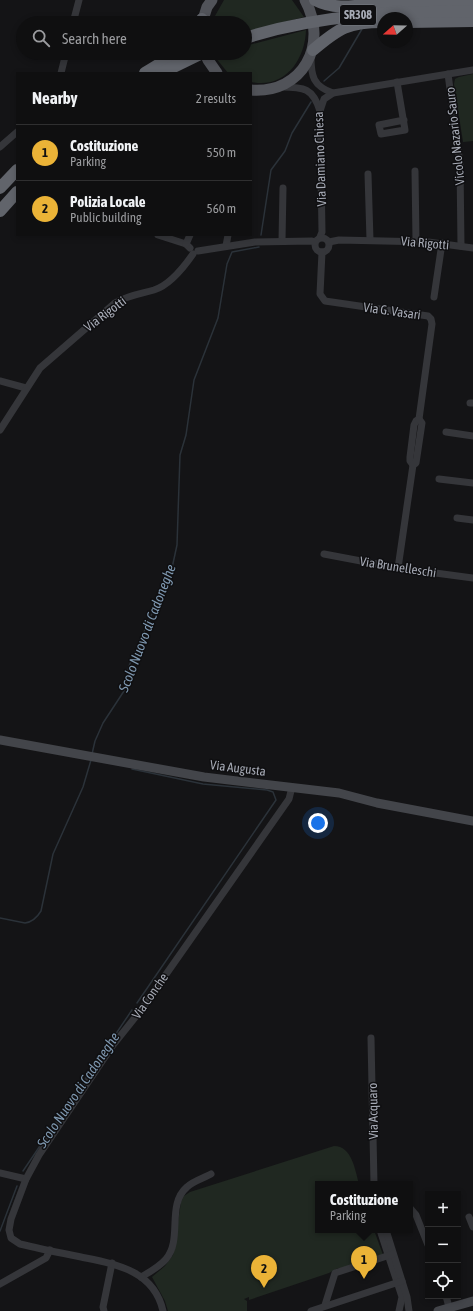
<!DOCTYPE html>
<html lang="en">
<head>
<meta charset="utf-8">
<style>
  body { margin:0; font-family:"Asap Condensed",sans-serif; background:#181819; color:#f1f3f6 }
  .controls { position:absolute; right:12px; bottom:12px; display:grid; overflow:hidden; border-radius:0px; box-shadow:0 2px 6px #0003 }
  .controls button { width:36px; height:36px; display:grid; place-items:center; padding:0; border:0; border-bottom:1px solid #2f2f30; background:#0f0f10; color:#f1f3f6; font:20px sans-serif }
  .compass { position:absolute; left:377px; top:12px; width:36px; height:36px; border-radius:50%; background:#0f0f10; box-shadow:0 2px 6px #0003; rotate:250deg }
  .you { position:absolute; left:318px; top:823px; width:14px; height:14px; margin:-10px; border:3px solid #fff; border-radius:50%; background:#1a73e8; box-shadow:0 0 0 6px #1a73e833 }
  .badge { display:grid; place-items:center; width:26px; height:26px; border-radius:50%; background:#ebb337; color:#111; font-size:13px; font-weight:700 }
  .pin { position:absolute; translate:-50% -33px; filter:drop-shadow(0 1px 2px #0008) }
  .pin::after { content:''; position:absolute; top:21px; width:14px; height:12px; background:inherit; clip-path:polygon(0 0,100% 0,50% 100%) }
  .popup { position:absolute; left:315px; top:1181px; width:98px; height:52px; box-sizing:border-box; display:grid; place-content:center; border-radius:0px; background:#0f0f10; filter:drop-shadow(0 1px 3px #0005); font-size:13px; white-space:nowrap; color:#9b9c9f }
  .popup b { font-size:15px; color:#f1f3f6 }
  .popup::after { content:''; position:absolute; left:50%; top:100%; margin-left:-8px; border:8px solid transparent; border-top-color:#0f0f10 }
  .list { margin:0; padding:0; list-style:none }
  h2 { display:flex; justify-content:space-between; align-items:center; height:52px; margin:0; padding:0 16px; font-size:17px }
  h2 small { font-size:13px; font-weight:400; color:#9b9c9f }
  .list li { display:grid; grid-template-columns:26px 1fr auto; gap:12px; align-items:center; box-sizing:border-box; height:56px; padding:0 16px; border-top:1px solid #2f2f30 }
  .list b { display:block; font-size:15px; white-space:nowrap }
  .list p { margin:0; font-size:13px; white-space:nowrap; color:#9b9c9f }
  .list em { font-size:13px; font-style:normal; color:#9b9c9f }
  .icon { flex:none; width:22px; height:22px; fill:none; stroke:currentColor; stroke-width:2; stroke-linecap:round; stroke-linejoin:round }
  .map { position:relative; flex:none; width:473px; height:1311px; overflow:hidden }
  .search { position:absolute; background:#0f0f10; box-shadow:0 2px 6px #0003; left:16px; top:16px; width:236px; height:44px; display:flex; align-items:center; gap:10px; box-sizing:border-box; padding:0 14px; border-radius:22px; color:#9b9c9f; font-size:15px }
  .panel { position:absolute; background:#0f0f10; box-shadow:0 2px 6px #0003; left:16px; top:72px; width:236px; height:164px; border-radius:0px }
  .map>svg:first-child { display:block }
</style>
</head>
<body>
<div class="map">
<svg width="473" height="1311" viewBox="0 0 473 1311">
  <rect width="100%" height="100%" fill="#141416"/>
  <g fill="#202821">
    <path d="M224,0h68l12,17 -59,15v-9h-34z"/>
    <path d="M306,30c-1,30 -21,59 -55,52v-9h-23l-13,-16 11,-4h19v-7z"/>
    <path d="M473,74v67l-10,1 -9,-58 1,-5 4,-2z"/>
    <path d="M334,1146c18,0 21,24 25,38h-41v46h56l9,25 -42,14 -3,-1 -9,5 -80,27v-3l-5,2 3,2v10h-79l-3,-10 -13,-24 13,-11 8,-11 8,-53 3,-6 6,-4z"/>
  </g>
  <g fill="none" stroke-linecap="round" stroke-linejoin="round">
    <g stroke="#2b3239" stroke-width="1.5">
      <path d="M324,81l15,-13 23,-39"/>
      <path d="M261,235l10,-65 14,-19 7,-18 19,-31"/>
      <path d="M92,754l3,-13 8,-18 21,-32 5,-25 43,-98 5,-23 3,-90 6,-20 8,-55 24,-62 9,-54 5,-12 27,-5"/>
      <path d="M132,769l71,15 64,6 6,2 3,8 -139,203"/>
      <path d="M0,918l25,5c7,-1 13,-7 16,-12l12,-57 30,-67 8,-27"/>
      <path d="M23,1171l109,-161"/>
      <path d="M0,1231l17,-45"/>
    </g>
    <g stroke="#35363a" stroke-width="7">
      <path d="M73,23l6,-23"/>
      <path d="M311,57c0,19 2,29 22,36"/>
      <path d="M61,73l5,-20"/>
      <path d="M448,74l12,90 1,82"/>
      <path d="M397,82l8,48 -24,4 -2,-9 25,-5"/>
      <path d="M281,87c23,0 32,1 39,24l2,121 -2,5"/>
      <path d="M320,111l4,-12 9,-6 140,-23"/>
      <path d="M0,147l17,-15"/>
      <path d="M415,171l1,70"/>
      <path d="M368,174l2,66"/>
      <path d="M158,235l28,9 4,4"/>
      <circle cx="322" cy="245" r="7"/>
      <path d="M282,241l1,-53"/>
      <path d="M329,242l10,-2 89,2 45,6"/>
      <path d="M186,244l4,-9"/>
      <path d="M226,246l2,-11"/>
      <path d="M198,251l57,-9 57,-1 3,1"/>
      <path d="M322,252l-2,42 5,7 103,15 3,3 1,5 -13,95 -3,2 -2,4 -4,32v4l3,4"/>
      <path d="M434,297l8,-54"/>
      <path d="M0,381l26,7"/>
      <path d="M470,403h3"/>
      <path d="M0,430l40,-62 75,-65c13,-8 25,-9 39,-13 16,-5 30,-23 39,-36"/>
      <path d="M446,432l27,4"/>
      <path d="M439,479l34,4"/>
      <path d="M457,518l16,2"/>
      <path d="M324,554l74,14 75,10"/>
      <path d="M398,568l15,-103 3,-2 6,-40 -3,-4"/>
      <path d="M371,1038l3,146"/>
      <path d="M0,1173l26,6"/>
      <path d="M410,1208l6,7 12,30"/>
      <path d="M469,1217l4,10"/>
      <path d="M380,1230l22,67 -3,14"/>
      <path d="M386,1230l21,67 2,14"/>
      <path d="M141,1277c9,-5 19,-11 25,-18 17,-20 0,-54 21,-72 6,-6 17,-9 24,-13"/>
      <path d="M0,1284l46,-26 4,-8"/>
      <path d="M446,1296l3,11"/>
      <path d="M325,1305l10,-32 58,-19"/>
      <path d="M104,1311l-1,-4 9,-44"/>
      <path d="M163,1311c-9,-41 -48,-47 -82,-54 -20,-4 -41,-8 -61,-13l-9,-6 -2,-8 2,-11 15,-40 13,-24 74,-110 28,-35 148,-211 3,-12"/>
      <path d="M311,1311l91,-30"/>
    </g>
    <g stroke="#43454a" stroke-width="9">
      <path d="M0,740l204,37 135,16 38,10 96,18"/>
      <path d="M438,1311l35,-10"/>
    </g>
    <g stroke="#515359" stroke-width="11">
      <path d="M202,23l5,-16 5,-7"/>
      <path d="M205,53l3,7 9,13"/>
      <path d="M251,90c52,4 78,-46 54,-90"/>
    </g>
    <g stroke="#61646b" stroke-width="12">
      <path d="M315,0c23,12 47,4 71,3 29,-1 58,0 87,0"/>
      <path d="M407,22l66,-1"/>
      <path d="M200,23l2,-4"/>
      <path d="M313,50c26,-22 35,-28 70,-28"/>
      <path d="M145,73l33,-20"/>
      <path d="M161,73l41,-20"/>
      <path d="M0,188l17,-18"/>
      <path d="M0,211l17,-19"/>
    </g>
    <path stroke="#61646b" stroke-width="12" d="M245,38c76,-24 149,-26 228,-27"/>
  </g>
  <g text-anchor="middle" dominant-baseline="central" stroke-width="3" stroke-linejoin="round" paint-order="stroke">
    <rect fill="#0f0f11" stroke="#797c84" stroke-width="1" x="340" y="5" width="36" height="20" rx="3"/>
    <g font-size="12" font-weight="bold" fill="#a6aab5">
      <text x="358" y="15">SR308</text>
    </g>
    <g font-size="13" fill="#a6aab5" stroke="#0f0f11">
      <text transform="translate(455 136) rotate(-96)">Vicolo Nazario Sauro</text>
      <text transform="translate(320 159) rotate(-92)">Via Damiano Chiesa</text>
      <text transform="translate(425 243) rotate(5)">Via Rigotti</text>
      <text transform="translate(392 311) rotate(8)">Via G. Vasari</text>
      <text transform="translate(105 314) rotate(-37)">Via Rigotti</text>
      <text transform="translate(398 567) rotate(9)">Via Brunelleschi</text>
      <text transform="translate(238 768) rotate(7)">Via Augusta</text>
      <text transform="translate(150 996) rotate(-55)">Via Conche</text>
      <text transform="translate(373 1111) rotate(-91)">Via Acquaro</text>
    </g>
    <g font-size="14" font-style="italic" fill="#7e97af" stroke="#0f0f11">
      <text transform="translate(147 628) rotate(-69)">Scolo Nuovo di Cadoneghe</text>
      <text transform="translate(78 1090) rotate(-56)">Scolo Nuovo di Cadoneghe</text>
    </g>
  </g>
</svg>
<div class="controls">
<button>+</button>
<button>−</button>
<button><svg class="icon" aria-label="locate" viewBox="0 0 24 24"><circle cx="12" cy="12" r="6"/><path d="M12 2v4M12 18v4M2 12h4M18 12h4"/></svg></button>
</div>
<svg class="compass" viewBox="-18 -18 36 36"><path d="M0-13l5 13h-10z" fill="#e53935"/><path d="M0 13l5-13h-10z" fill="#9b9c9f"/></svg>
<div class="you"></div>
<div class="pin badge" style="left:364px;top:1279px">1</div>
<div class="popup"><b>Costituzione</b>Parking</div>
<div class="pin badge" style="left:264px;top:1288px">2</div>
<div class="search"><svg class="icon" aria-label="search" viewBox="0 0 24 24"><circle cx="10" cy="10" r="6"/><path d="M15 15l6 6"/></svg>Search here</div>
<section class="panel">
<h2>Nearby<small>2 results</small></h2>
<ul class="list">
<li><span class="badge">1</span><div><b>Costituzione</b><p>Parking</p></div><em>550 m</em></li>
<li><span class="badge">2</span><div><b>Polizia Locale</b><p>Public building</p></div><em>560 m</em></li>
</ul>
</section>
</div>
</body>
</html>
